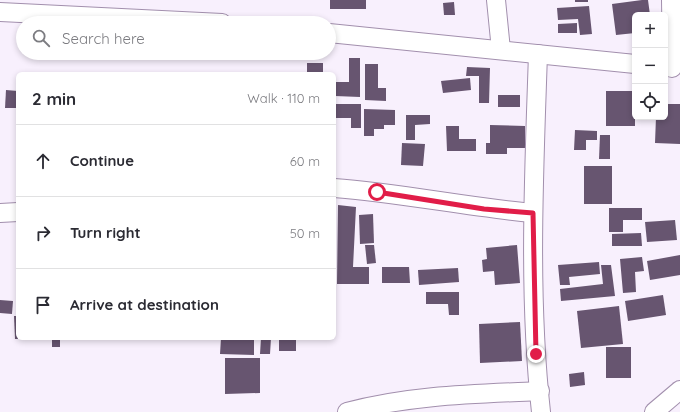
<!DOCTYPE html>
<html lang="en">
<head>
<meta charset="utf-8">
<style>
  body { margin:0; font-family:Quicksand,sans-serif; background:#f7f7f7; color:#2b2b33 }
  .controls { position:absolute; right:12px; top:12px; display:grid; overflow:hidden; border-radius:6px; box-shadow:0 2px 6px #0003 }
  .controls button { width:36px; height:36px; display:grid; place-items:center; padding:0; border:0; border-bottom:1px solid #e1e1e2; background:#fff; color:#2b2b33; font:20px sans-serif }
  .stop { position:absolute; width:12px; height:12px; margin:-9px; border:3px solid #e11d48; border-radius:50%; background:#fff }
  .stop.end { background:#e11d48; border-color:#fff; box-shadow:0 1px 4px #0008 }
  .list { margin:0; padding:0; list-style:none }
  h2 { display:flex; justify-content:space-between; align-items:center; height:52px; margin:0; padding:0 16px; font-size:17px }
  h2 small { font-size:13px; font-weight:400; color:#7c7c81 }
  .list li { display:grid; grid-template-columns:26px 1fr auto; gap:12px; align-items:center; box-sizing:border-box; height:72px; padding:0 16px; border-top:1px solid #e1e1e2 }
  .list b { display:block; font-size:15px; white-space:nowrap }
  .list em { font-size:13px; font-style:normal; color:#7c7c81 }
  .icon { flex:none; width:22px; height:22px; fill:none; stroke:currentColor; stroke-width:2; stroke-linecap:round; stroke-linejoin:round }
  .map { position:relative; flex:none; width:680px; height:412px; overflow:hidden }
  .search { position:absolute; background:#fff; box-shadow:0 2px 6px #0003; left:16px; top:16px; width:320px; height:44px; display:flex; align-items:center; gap:10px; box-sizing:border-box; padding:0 14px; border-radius:22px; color:#7c7c81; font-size:15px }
  .panel { position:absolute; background:#fff; box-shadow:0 2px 6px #0003; left:16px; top:72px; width:320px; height:268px; border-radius:6px }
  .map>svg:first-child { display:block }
</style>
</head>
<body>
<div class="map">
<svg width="680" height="412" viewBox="0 0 680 412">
  <rect width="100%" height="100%" fill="#f8f0fd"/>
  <g fill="#675570">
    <rect x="330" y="0" width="36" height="9"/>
    <rect x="575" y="0" width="13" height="2"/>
    <path d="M642,0h6l2,15h-15v18l-19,2 -4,-31z"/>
    <path d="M454,2l1,13h-11l-1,-12z"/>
    <path d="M589,6l3,28 -12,1 -2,-16 -20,1 -1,-12z"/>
    <path d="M577,23v10h-19v-9z"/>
    <path d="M349,58h11v39l-25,-1v-14h14z"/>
    <rect x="307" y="63" width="16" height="11"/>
    <path d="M365,64h13v24h8v13l-21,-1z"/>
    <path d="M467,67l23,1 -1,35h-10v-27h-13z"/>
    <path d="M470,78l1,12 -28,3 -2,-12z"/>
    <path d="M6,90l12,1v17h-13z"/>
    <rect x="606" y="91" width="29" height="35"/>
    <rect x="498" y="95" width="22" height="12"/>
    <path d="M334,104h27v24h-10v-10h-17z"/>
    <path d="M665,104h15v40l-25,-1 1,-26h9z"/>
    <path d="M364,109l31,1v15h-11v4h-10v7h-10z"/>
    <path d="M406,115h24v9l-15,1v15h-9z"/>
    <path d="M490,125l35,1v22h-18v6h-21v-11h4z"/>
    <path d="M446,126h13v13h17v12h-29z"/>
    <path d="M575,130l22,1v9h-11v10h-12z"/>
    <path d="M600,135h10v24h-11z"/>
    <path d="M402,143l23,1 -2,22 -22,-1z"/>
    <rect x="584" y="166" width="28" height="38"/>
    <path d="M338,205l18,2 -3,60h16v17h-32z"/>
    <path d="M609,208h33v12h-19v12h-14z"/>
    <path d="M373,214l1,29 -14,1 -1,-29z"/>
    <path d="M675,220l2,20 -30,2 -2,-20z"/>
    <path d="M641,233l1,13h-30v-12z"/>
    <path d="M365,245h9l2,18 -9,1z"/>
    <path d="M517,245l3,38 -25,2 -1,-14 -11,1 -1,-12 5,-1 -1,-11z"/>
    <path d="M680,255v20l-30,5 -3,-19z"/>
    <path d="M642,257l2,14 -9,1 1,20 -13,1 -3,-34z"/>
    <path d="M599,262l1,12 -31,3 1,8h-10l-2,-20z"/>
    <path d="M601,265h10l4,31 -54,5 -1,-12 43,-5z"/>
    <path d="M382,267h27l1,16h-28z"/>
    <path d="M458,268l1,14 -40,3 -1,-15z"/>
    <path d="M426,292h33v23h-10l-1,-11h-22z"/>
    <path d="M663,295l3,20 -38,6 -3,-20z"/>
    <path d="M0,300l13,1 -1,13 -12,-1z"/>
    <path d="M619,306l4,38 -42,4 -4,-37z"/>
    <path d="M14,316h4v23h-3z"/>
    <path d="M520,322l2,39 -42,2 -1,-39z"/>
    <rect x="52" y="338" width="8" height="9"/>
    <path d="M221,338h33v17l-34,-1z"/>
    <path d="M261,338h10l-1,16h-10z"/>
    <rect x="279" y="338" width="17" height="13"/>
    <rect x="606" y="347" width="25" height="31"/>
    <path d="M225,358h35v35l-35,1z"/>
    <path d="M584,372l1,13 -15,2 -1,-13z"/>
  </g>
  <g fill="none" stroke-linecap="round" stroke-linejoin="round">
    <defs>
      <g id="street">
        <path d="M496,0l5,50"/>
        <path d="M671,0l1,68"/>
        <path d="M0,12l222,11"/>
        <path d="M329,33l306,31"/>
        <path d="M538,54c-4,119 -10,240 3,358"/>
        <path d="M334,188c67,5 132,19 199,25"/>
        <path d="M0,213l18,-1"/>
        <path d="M347,412c63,-17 128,-18 193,-21"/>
        <path d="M654,412l26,-22"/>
      </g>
    </defs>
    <use href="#street" stroke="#a28fad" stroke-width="20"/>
    <use href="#street" stroke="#fff" stroke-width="18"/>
  </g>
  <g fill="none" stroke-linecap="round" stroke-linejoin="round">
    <path stroke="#e11d48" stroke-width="5" d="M377,192l107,17 49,4 3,141"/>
  </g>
</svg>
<div class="controls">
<button>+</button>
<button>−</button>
<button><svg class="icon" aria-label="locate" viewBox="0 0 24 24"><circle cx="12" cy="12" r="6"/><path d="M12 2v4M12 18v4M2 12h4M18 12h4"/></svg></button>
</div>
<div class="stop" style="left:377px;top:192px"></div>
<div class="stop end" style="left:536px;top:354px"></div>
<div class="search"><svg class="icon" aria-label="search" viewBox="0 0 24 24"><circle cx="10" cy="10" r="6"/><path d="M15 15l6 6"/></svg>Search here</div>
<section class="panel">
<h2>2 min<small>Walk · 110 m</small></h2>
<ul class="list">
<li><svg class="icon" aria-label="ahead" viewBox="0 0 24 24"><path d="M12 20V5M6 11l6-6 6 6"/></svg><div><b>Continue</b></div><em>60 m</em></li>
<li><svg class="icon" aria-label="right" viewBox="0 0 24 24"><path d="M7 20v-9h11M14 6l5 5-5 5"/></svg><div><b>Turn right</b></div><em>50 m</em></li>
<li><svg class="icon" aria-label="arrive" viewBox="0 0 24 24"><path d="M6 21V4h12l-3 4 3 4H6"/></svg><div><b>Arrive at destination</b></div></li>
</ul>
</section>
</div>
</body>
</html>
